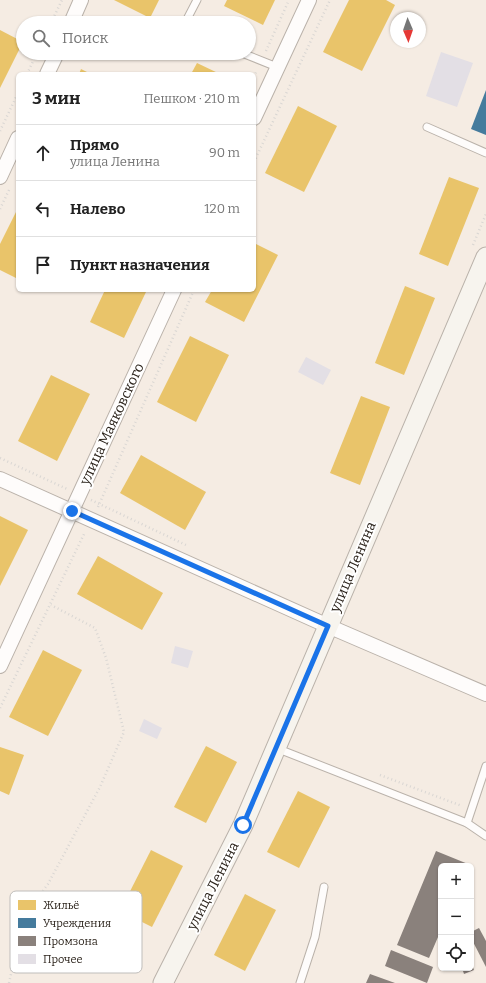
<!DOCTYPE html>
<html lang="ru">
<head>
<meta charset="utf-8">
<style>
  body { margin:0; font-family:Bitter,serif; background:#f2f2f2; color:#222 }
  .controls { position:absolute; right:12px; bottom:12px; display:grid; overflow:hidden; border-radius:6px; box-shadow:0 1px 3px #0004 }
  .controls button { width:36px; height:36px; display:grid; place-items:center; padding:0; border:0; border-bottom:1px solid #e0e0e0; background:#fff; color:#222; font:20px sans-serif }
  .compass { position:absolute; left:390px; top:12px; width:36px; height:36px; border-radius:50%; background:#fff; box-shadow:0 1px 3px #0004; rotate:178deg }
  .stop { position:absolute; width:12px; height:12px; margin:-9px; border:3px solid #1a73e8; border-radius:50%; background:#fff }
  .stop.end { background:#1a73e8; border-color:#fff; box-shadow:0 1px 4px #0008 }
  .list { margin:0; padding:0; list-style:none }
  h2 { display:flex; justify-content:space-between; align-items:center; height:52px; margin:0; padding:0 16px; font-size:17px }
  h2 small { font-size:13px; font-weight:400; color:#767676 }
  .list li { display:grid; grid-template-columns:26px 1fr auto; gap:12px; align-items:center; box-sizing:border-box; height:56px; padding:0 16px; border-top:1px solid #e0e0e0 }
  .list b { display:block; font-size:15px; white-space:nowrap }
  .list p { margin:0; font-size:13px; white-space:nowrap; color:#767676 }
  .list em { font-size:13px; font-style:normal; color:#767676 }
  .icon { flex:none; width:22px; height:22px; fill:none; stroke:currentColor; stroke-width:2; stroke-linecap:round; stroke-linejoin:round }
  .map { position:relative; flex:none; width:486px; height:983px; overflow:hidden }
  .search { position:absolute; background:#fff; box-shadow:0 1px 3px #0004; left:16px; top:16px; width:240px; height:44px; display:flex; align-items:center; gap:10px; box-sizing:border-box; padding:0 14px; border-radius:22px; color:#767676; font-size:15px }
  .panel { position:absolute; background:#fff; box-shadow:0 1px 3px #0004; left:16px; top:72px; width:240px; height:220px; border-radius:6px }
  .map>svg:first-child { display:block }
</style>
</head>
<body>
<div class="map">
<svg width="486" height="983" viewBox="0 0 486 983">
  <rect width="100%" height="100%" fill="#f5ece3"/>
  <g fill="#e9c46a">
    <path d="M114,0h45l-9,18z"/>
    <path d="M227,0h48l-12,25 -39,-19z"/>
    <path d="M349,0h37l9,5 -33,66 -39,-19z"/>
    <path d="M0,30l23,12 -23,46z"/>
    <path d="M197,63l23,11h-29z"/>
    <path d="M81,69l10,5h-12z"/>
    <path d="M298,106l39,20 -33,66 -39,-19z"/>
    <path d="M449,177l30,11 -31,78 -29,-12z"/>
    <path d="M18,208v71l-18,-9v-26z"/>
    <path d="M254,243l24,12 -34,67 -39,-20 7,-12h42z"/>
    <path d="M405,286l30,12 -31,77 -29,-12z"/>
    <path d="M105,290h37l4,2 -22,46 -34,-16z"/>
    <path d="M190,336l39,19 -33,67 -39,-20z"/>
    <path d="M51,375l39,19 -33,67 -39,-20z"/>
    <path d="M361,396l29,11 -30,78 -30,-12z"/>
    <path d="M141,455l65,37 -21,38 -65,-37z"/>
    <path d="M0,516l28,14 -28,56z"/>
    <path d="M98,556l65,37 -21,37 -65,-36z"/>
    <path d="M43,650l39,20 -34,66 -39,-19z"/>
    <path d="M206,746l31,16 -31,61 -32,-16z"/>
    <path d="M0,747l24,8 -15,40 -9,-4z"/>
    <path d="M298,791l32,16 -31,61 -32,-16z"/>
    <path d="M151,850l32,16 -31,61 -32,-16z"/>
    <path d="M245,894l31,16 -31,61 -31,-16z"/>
  </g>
  <path fill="#457b9d" d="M486,90v45l-15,-6z"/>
  <g fill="#8a817c">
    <path d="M436,851l32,13v2h-27v64l-12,28 -32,-13z"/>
    <path d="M479,928l7,13v26l-15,-29v-6z"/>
    <path d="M391,950l42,17 -6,16 -42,-17z"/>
    <path d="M471,963l3,7 -10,4 -2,-6h9z"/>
    <path d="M370,974l25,9h-29z"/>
  </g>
  <g fill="#e3dfe5">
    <path d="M441,52l32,11 -16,44 -31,-11z"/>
    <path d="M306,357l25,13 -8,15 -25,-13z"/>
    <path d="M175,646l18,5 -5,17 -17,-5z"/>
    <path d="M144,719l18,9 -5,11 -18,-8z"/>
  </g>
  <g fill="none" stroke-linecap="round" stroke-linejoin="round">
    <defs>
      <g id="service">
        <path d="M185,23l12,-23"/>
        <path d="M242,53l35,14"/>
        <path d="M427,127l59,26"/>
        <path d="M276,748l191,75 19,-57"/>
        <path d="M467,823l19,13"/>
        <path d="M300,983l15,-46 9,-50"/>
      </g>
      <g id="minor">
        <path d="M71,23l10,-23"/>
        <path d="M47,74l10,-21"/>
        <path d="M254,118l55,-118"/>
        <path d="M0,177l18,-39"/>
        <path d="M0,479l328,147 158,68"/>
        <path d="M0,666l174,-376"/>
      </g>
      <path id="secondary" d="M163,983l80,-158 243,-568"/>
    </defs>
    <use href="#service" stroke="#bab2aa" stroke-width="9"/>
    <use href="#minor" stroke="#bab2aa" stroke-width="16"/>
    <use href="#secondary" stroke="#bab2aa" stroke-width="21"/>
    <g stroke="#d9d6d3" stroke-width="2.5" stroke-dasharray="1 3" stroke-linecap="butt">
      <path d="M51,23l11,-23"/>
      <path d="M266,51l23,-51"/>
      <path d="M27,74l10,-21"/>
      <path d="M254,77l3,-7"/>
      <path d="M0,131l18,-38"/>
      <path d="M254,162l76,-162"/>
      <path d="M0,209l10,-21"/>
      <path d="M473,245l13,-31"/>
      <path d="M0,458l67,31"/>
      <path d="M91,500l95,45"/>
      <path d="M98,507l96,-217"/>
      <path d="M0,708l85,-176"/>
      <path d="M380,775l82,31"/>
      <path d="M9,983l15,-67 24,-32 52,-97 24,-55 -18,-74 -11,-30 -44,-23"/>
    </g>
    <use href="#service" stroke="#fefcfb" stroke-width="7"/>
    <use href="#minor" stroke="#fefcfb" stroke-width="14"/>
    <use href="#secondary" stroke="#f7f4ee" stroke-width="19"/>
  </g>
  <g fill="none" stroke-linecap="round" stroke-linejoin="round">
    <path stroke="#1a73e8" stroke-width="5" d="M72,511l256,115 -85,199"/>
  </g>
  <g text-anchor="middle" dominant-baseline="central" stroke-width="4" stroke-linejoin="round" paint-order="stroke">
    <g font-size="14" fill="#2b231b" stroke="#fff">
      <text transform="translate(112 424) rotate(-65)">улица Маяковского</text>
      <text transform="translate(353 567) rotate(-67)">улица Ленина</text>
      <text transform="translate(213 886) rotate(-63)">улица Ленина</text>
    </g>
  </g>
  <rect x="10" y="891" width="132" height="82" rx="6" fill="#fff" stroke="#bfbdbb" stroke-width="1"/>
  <rect x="18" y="900" width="18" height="10" fill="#e9c46a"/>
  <rect x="18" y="918" width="18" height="10" fill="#457b9d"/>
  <rect x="18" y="936" width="18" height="10" fill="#8a817c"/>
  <rect x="18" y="954" width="18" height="10" fill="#e3dfe5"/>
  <g font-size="11" fill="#2b231b">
    <text x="43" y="909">Жильё</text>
    <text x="43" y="927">Учреждения</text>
    <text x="43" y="945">Промзона</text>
    <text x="43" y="963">Прочее</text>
  </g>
</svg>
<div class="controls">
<button>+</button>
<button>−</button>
<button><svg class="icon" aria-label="locate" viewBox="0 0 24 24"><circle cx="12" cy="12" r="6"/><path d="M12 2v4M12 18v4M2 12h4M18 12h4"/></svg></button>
</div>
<svg class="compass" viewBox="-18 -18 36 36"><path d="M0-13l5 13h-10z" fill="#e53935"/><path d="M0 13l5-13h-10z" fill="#767676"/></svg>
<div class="stop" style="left:243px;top:825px"></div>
<div class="stop end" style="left:72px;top:511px"></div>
<div class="search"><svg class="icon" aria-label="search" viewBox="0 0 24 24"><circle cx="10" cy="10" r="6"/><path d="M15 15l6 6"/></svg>Поиск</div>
<section class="panel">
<h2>3 мин<small>Пешком · 210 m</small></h2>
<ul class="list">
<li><svg class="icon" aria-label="ahead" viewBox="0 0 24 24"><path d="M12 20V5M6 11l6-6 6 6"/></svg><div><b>Прямо</b><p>улица Ленина</p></div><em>90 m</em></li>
<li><svg class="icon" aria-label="left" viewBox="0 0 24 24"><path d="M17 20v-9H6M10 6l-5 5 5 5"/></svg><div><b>Налево</b></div><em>120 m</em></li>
<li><svg class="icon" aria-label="arrive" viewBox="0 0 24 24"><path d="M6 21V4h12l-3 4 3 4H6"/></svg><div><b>Пункт назначения</b></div></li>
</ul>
</section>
</div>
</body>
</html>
